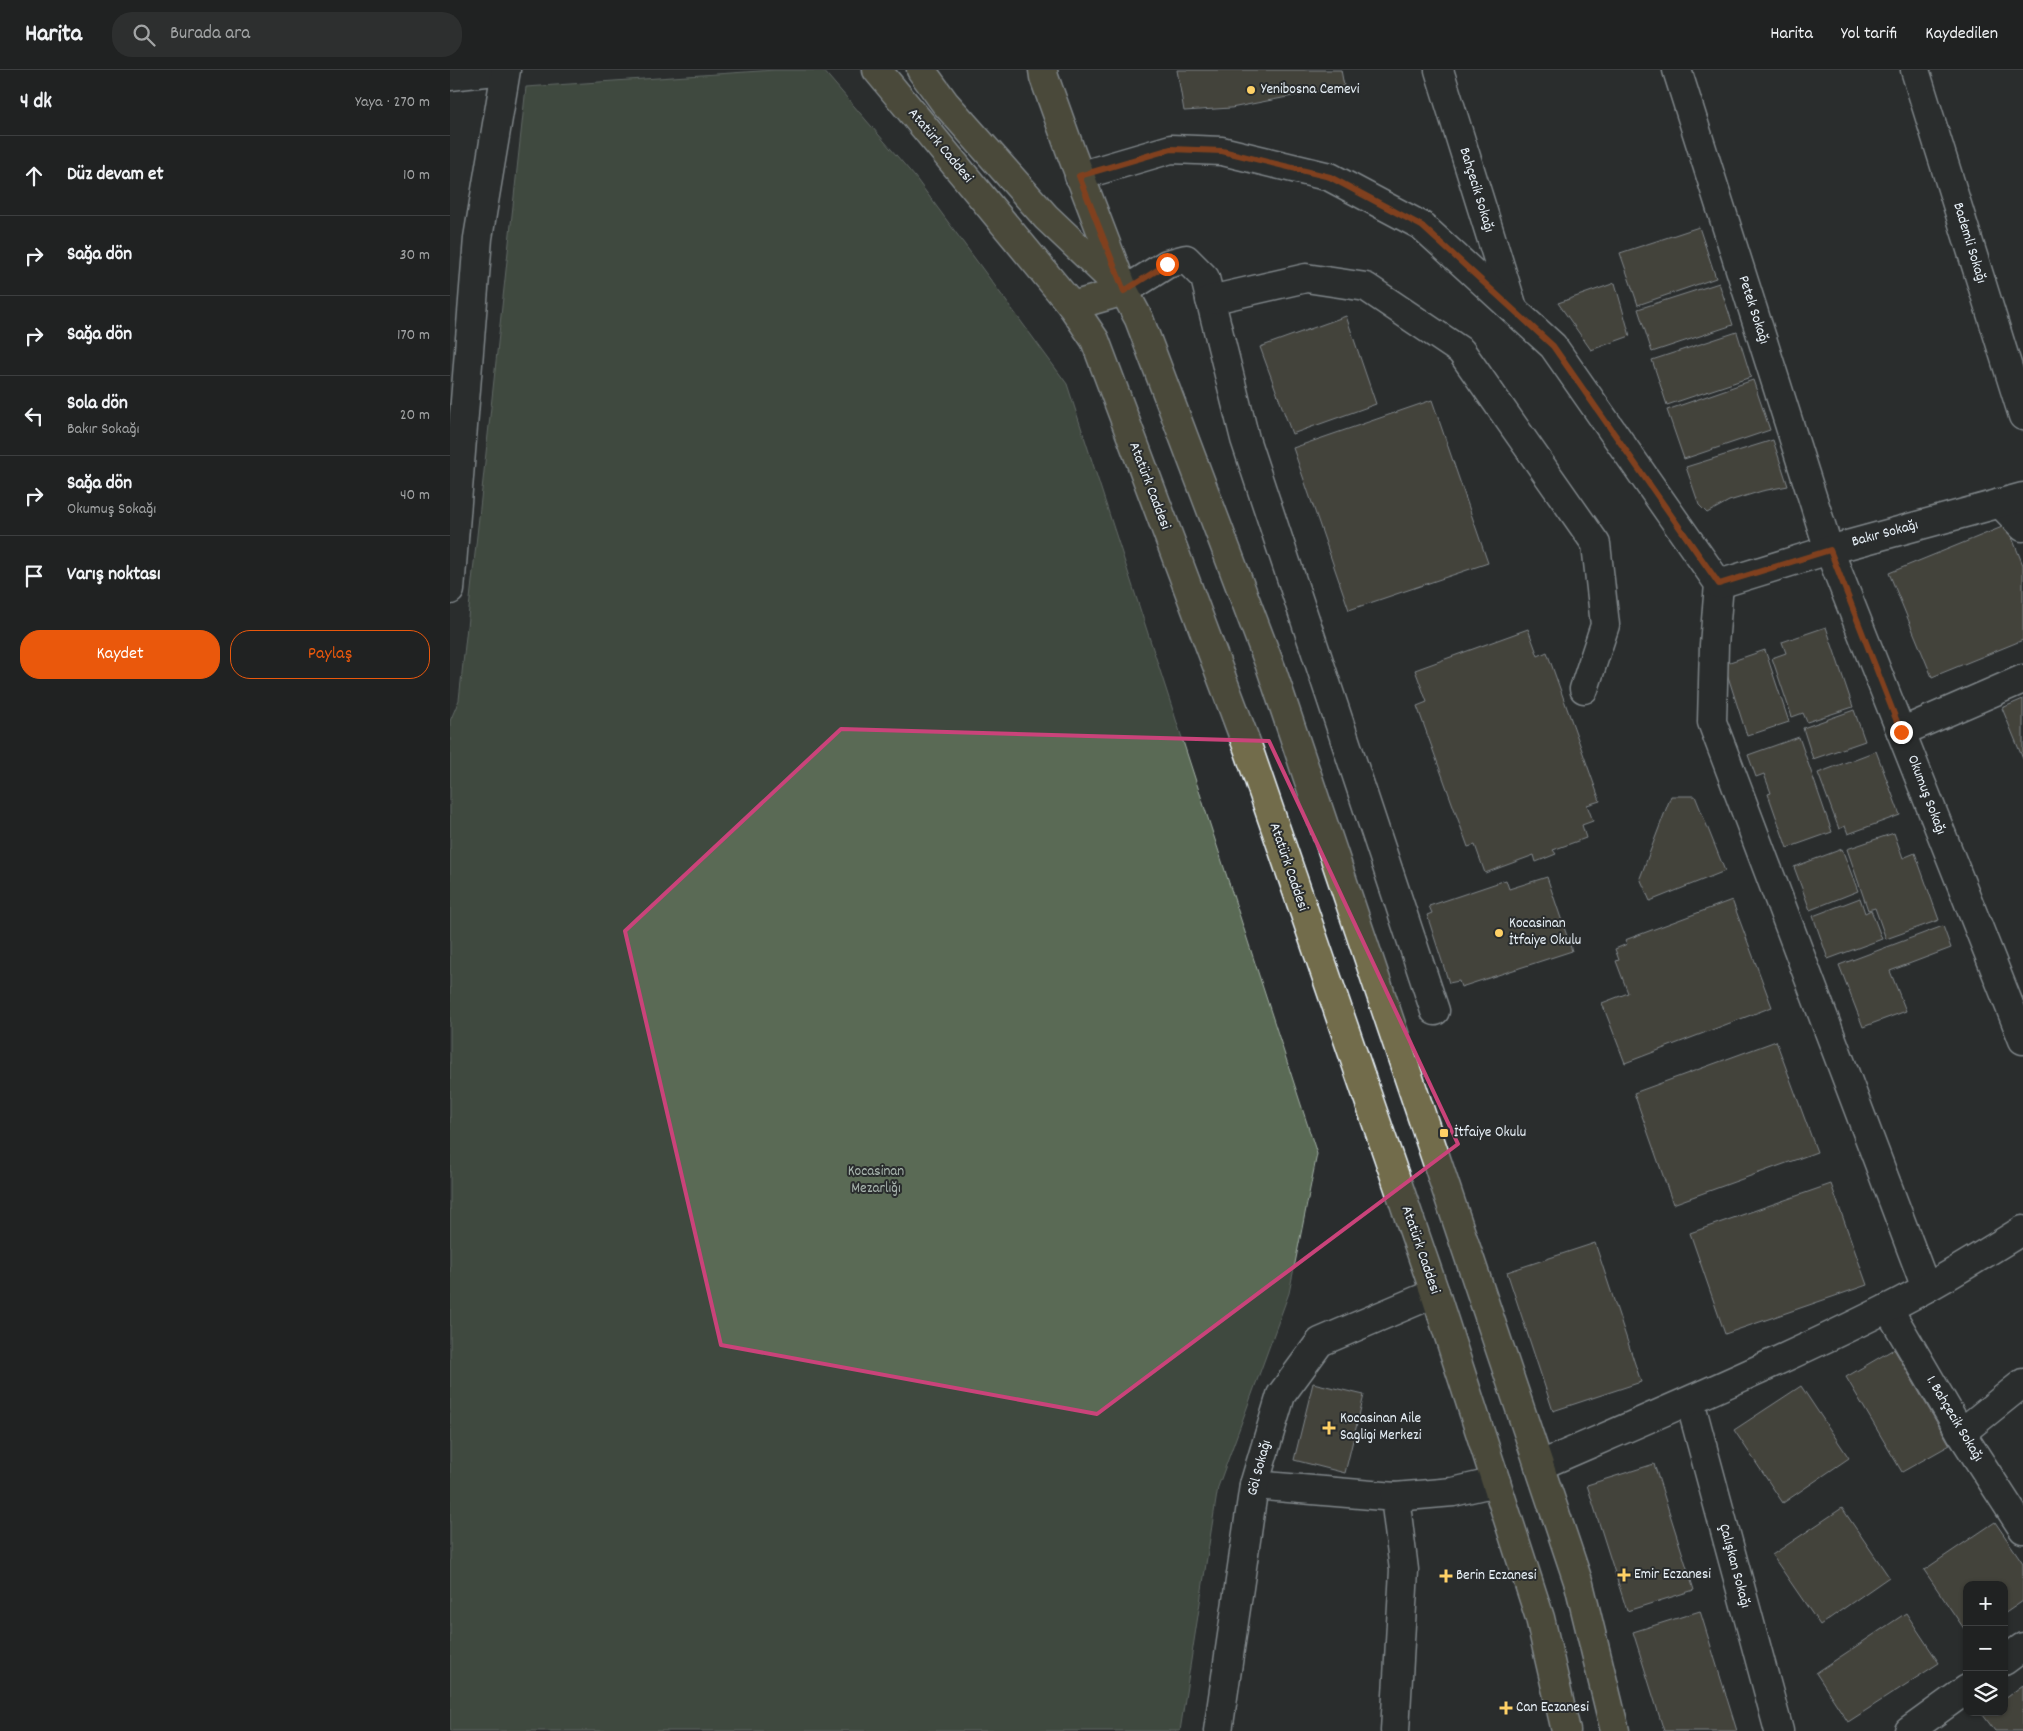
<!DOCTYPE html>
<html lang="tr">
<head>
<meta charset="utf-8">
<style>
  body { margin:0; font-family:Dekko,sans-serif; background:#2d2f2f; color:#f1f3f6 }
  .controls { position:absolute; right:15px; bottom:15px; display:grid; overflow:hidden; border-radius:10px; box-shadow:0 1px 4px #0004 }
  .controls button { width:45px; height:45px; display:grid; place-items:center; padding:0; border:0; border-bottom:1px solid #3d3f40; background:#202222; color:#f1f3f6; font:25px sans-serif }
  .stop { position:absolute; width:15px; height:15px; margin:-11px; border:4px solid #ea580c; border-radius:50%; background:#fff }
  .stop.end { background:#ea580c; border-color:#fff; box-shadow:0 1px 5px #0008 }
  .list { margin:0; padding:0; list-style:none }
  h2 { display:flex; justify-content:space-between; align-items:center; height:65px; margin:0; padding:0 20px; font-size:21px }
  h2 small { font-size:16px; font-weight:400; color:#a2a4a5 }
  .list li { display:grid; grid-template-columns:32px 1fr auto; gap:15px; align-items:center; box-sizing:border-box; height:80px; padding:0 20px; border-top:1px solid #3d3f40 }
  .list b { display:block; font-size:19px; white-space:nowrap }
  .list p { margin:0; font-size:16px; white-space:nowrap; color:#a2a4a5 }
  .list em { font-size:16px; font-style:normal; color:#a2a4a5 }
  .actions { display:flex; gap:10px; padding:15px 20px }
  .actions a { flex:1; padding:11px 0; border:1px solid #ea580c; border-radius:20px; text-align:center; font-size:18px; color:#ea580c }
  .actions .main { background:#ea580c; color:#fff }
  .icon { flex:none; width:28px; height:28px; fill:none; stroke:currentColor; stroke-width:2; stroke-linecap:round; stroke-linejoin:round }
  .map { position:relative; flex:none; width:1573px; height:1661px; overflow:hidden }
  header { display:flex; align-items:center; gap:30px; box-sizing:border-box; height:70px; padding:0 25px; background:#202222; border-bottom:1px solid #3d3f40 }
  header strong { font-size:24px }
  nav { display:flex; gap:28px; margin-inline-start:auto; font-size:18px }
  .search { width:350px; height:45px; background:#2d2f2f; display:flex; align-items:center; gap:12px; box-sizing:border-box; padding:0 18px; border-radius:20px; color:#a2a4a5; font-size:19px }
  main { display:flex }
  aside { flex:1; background:#202222 }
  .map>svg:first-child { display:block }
</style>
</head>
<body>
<header>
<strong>Harita</strong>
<div class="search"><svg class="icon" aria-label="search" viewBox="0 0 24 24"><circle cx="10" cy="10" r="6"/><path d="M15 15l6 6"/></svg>Burada ara</div>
<nav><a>Harita</a><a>Yol tarifi</a><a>Kaydedilen</a></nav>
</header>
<main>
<aside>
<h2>4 dk<small>Yaya · 270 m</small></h2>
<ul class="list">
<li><svg class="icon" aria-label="ahead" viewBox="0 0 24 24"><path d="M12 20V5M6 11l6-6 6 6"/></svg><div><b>Düz devam et</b></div><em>10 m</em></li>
<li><svg class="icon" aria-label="right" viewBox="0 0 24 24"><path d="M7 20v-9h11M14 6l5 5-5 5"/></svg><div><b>Sağa dön</b></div><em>30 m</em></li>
<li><svg class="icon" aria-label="right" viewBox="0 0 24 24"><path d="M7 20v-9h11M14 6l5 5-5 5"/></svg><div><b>Sağa dön</b></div><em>170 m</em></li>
<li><svg class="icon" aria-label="left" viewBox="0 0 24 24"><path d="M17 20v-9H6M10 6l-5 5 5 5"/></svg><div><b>Sola dön</b><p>Bakır Sokağı</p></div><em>20 m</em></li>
<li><svg class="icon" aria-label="right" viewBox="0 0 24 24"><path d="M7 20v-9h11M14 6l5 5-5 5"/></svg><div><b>Sağa dön</b><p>Okumuş Sokağı</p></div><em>40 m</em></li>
<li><svg class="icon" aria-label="arrive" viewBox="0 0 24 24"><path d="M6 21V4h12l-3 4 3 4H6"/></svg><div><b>Varış noktası</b></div></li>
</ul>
<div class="actions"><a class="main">Kaydet</a><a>Paylaş</a></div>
</aside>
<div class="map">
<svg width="1573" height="1661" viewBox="0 0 1573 1661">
  <rect width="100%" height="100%" fill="#2a2d2e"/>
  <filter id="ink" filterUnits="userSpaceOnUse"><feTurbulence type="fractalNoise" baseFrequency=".02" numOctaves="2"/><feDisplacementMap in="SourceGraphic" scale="10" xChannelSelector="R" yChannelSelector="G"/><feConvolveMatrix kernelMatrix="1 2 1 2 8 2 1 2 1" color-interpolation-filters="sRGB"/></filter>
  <g filter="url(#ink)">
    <path fill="#5a6b54" stroke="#a1aea6" d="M325,0h48l92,107 152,207 250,770 -28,139 -71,194 -38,244h-730v-1010l9,-21 67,-613z"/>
    <g fill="#645d4d" stroke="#e8f1f8">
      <path d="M727,0h164l3,16 -113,22 -47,3z"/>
      <path d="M1249,157l17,51 -78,27 -18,-52z"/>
      <path d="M1165,213l15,53 -39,14 -33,-47z"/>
      <path d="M1269,213l14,42 -81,27 -14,-43z"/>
      <path d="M896,246l30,88 -84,30 -32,-87z"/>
      <path d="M1287,262l14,45 -84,28 -15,-45z"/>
      <path d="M1303,310l17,50 -86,29 -17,-49z"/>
      <path d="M982,330l56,163 -139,47 -56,-162z"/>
      <path d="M1323,370l15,46 -26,5 -33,10 -22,12 -8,-8 -13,-38z"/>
      <path d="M1557,455l16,40v75l-91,37 -43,-104z"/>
      <path d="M1376,557l27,80 -46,15 -4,-9 -11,4 -20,-59 14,-5 -4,-11z"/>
      <path d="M1078,559l10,27 9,-4 53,149 -13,4 6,16 -11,4 4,13 -33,12 3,4 -20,8 -2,-7 -49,18 -10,-28 -7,2 -51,-141 10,-4 -12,-32z"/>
      <path d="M1315,580l24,72 -42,14 -23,-72z"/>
      <path d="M1573,629v60l-21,-51z"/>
      <path d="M1404,640l11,31 -52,18 -10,-31z"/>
      <path d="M1349,667l33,95 -45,16 -19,-54 3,-1 -7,-19 -8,3 -8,-22z"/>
      <path d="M1426,681l24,64 -52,19 -3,-8 -6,3 -21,-56z"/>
      <path d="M1221,726h24l30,75 -75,30 -10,-23z"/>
      <path d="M1444,763l9,25 12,-5 24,67 -53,19 -11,-31 -7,2 -21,-61z"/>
      <path d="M1392,779l16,42 -48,19 -16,-43z"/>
      <path d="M1097,807l25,74 -111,36 -2,-6 -10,2 -22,-68 5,-2 -3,-7 77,-26 3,9z"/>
      <path d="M1410,828l5,15 6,-3 11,29 -54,20 -15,-43z"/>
      <path d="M1282,830l40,107 -147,56 -23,-60 26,-10 -12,-32 3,-1 -4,-11 12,-5 -2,-4z"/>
      <path d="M1493,856l8,22 -61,23 16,40 -43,16 -24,-62z"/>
      <path d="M1326,971l41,111 -144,52 -39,-111z"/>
      <path d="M1381,1114l36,101 -142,49 -35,-101z"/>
      <path d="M1145,1173l46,139 -88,29 -46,-139z"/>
      <path d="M1444,1279l56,96 -48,27 -56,-95z"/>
      <path d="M863,1313l51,12 -19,78 -51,-13z"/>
      <path d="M1351,1316l48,72 -66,45 -49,-73z"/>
      <path d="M1204,1394l40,126 -67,21 -40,-126z"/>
      <path d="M1392,1438l47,69 -69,48 -48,-70z"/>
      <path d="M1545,1452l28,41v38l-19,13v-29h-37v48l-43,-63z"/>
      <path d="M1250,1541l37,120h-73l-31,-99z"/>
      <path d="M1456,1543l33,50 -91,59 -32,-49z"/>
      <path d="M1573,1615v46h-28l-12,-16 3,-3h18v-13z"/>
    </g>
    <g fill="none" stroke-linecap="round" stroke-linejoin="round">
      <defs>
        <g id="minor">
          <path d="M989,0l74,238"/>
          <path d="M1227,0l152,480 194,490"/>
          <path d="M1465,0l108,346"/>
          <path d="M0,6l54,-6"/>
          <path d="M629,106l92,-27 51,2 108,26 92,49 131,120 166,238 -5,61 -2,77 214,566"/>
          <path d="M674,221l43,-27 19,-5 19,19 40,161 190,572"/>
          <path d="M760,230l96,-22 60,9 95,64 135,193 9,81 -21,64"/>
          <path d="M1550,433l23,24"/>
          <path d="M1269,514l110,-34 194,-53"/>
          <path d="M0,520l28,-352 28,-168"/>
          <path d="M1451,662l122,-53"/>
          <path d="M1438,1238l73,125 62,96"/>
          <path d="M1240,1331l89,330"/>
          <path d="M1511,1363l62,-50"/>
          <path d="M1089,1396c117,-51 235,-101 349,-158 47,-23 91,-51 135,-78"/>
          <path d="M804,1415l141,12 9,73 -9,161"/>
          <path d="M945,1427l58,-5 43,-10"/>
          <path d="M1554,1591l19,-14"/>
          <path d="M768,1661l36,-246 27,-90 39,-53 115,-49"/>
          <path d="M1459,1661l58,-42"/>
        </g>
        <g id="major">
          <path d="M427,0l195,236 23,34 153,408 187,545 105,325 26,113"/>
          <path d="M471,0l24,33 101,114 78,74 15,28 132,349 308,916 36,147"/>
          <path d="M593,0l1,7 28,78 52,136 -52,15"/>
        </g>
      </defs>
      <use href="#minor" stroke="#e8f1f8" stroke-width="31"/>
      <use href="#major" stroke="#e8f1f8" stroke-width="31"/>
      <use href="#minor" stroke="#2a2d2e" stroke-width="28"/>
      <use href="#major" stroke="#726c4b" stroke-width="28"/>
    </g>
  </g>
  <g fill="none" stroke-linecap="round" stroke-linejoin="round" filter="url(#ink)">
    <path stroke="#ea580c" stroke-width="6" d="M717,194l-43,27 -45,-115 92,-27 51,2 108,26 92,49 131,120 166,238 111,-34 71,182"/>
  </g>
  <path d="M0 0H1573V1661H0ZM391,659l428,12 189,403 -361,270 -376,-69 -96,-414z" fill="#2a2d2e" fill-opacity=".55" fill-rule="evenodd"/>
  <path fill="none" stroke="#ca437a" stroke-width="4" stroke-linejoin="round" d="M391,659l428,12 189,403 -361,270 -376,-69 -96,-414z"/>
  <g fill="#ffd166" stroke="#2a2d2e" stroke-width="2">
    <circle cx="801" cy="20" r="5"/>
    <circle cx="1049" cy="863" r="5"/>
    <rect x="989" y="1058" width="10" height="10" rx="2.5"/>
    <path d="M876.5 1350.5h5v5h5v5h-5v5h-5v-5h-5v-5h5z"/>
    <path d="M1171.5 1497.5h5v5h5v5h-5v5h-5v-5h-5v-5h5z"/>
    <path d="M993.5 1498.5h5v5h5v5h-5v5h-5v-5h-5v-5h5z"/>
    <path d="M1053.5 1630.5h5v5h5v5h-5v5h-5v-5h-5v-5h5z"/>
  </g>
  <g text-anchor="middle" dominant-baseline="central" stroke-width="4" stroke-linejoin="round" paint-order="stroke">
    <g font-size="15" fill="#e8f1f8" stroke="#2a2d2e" text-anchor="start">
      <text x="811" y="20">Yenibosna Cemevi</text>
      <text x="1059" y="854">Kocasinan<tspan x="1059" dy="17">İtfaiye Okulu</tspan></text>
      <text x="1004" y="1063">İtfaiye Okulu</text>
      <text x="890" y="1349">Kocasinan Aile<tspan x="890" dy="17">Sagligi Merkezi</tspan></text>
      <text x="1184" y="1505">Emir Eczanesi</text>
      <text x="1006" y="1506">Berin Eczanesi</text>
      <text x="1066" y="1638">Can Eczanesi</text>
    </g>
    <g font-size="15" fill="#e8f1f8" stroke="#2a2d2e">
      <text transform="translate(490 76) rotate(50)">Atatürk Caddesi</text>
      <text transform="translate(1026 120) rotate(73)">Bahçecik Sokağı</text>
      <text transform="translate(1519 173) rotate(73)">Bademli Sokağı</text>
      <text transform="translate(1303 240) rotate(72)">Petek Sokağı</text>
      <text transform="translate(699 416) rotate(69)">Atatürk Caddesi</text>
      <text transform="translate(1435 464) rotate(-15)">Bakır Sokağı</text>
      <text transform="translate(1476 725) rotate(69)">Okumuş Sokağı</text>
      <text transform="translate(838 797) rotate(71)">Atatürk Caddesi</text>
      <text transform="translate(970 1180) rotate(71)">Atatürk Caddesi</text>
      <text transform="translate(1504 1349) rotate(59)">1. Bahçecik Sokağı</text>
      <text transform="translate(810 1398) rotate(-75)">Göl Sokağı</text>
      <text transform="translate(1284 1496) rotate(75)">Çalışkan Sokağı</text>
    </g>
    <g font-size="15" fill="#a8b5ae" stroke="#2a2d2e">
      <text x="426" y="1102">Kocasinan<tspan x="426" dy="17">Mezarlığı</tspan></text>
    </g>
  </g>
</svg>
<div class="controls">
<button>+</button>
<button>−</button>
<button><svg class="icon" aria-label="layers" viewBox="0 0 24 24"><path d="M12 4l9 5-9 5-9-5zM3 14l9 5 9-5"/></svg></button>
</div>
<div class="stop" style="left:717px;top:194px"></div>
<div class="stop end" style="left:1451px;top:662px"></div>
</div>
</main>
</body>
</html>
